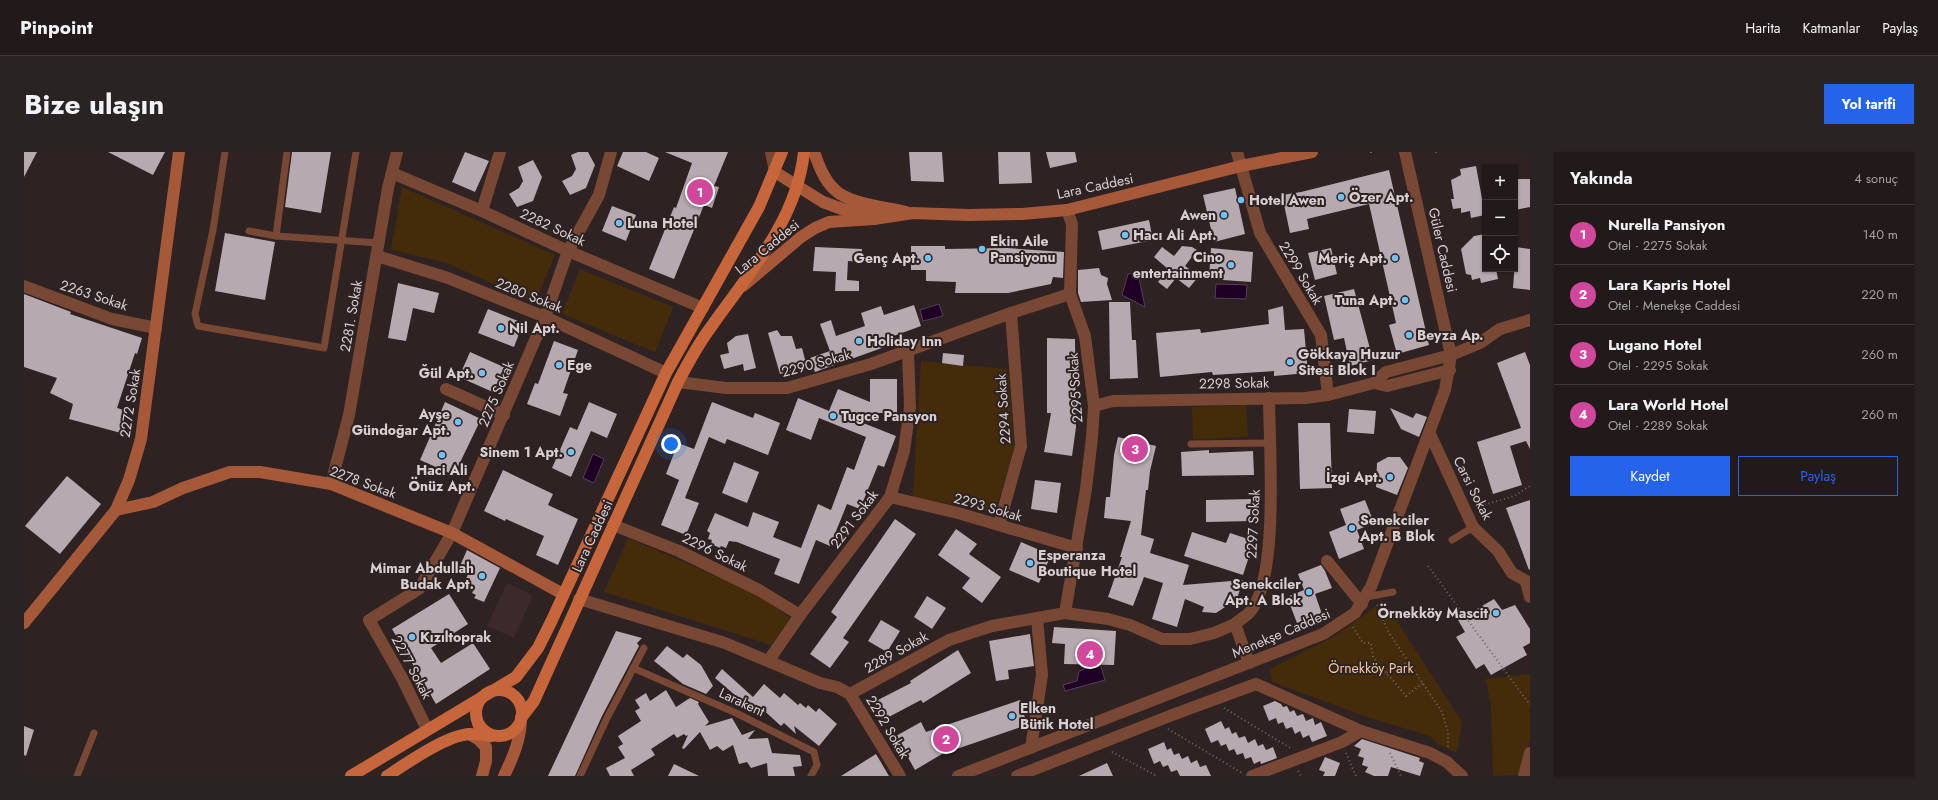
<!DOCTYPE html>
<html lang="tr">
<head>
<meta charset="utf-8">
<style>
  body { margin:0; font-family:Jost,sans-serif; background:#2a2323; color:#f1f3f6 }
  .controls { position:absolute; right:12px; top:12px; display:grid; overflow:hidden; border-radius:0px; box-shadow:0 1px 3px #0004 }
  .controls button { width:36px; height:36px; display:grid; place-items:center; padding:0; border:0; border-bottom:1px solid #3f3839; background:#221a1a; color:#f1f3f6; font:20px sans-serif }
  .you { position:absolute; left:647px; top:292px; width:14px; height:14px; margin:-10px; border:3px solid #fff; border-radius:50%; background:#1a73e8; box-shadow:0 0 0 6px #1a73e833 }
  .badge { display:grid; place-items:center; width:26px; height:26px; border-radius:50%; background:#2563eb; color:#fff; font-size:13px; font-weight:700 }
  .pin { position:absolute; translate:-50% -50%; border:2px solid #fff; box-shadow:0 1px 4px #0006 }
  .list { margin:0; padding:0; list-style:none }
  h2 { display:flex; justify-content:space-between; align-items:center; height:52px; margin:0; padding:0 16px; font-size:17px }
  h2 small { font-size:13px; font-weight:400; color:#a2a1a2 }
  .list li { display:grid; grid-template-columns:26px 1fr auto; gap:12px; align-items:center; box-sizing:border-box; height:60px; padding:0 16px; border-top:1px solid #3f3839 }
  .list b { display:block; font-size:15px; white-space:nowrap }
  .list p { margin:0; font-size:13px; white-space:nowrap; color:#a2a1a2 }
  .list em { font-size:13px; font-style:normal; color:#a2a1a2 }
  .actions { display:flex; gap:8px; padding:12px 16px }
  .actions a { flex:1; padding:9px 0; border:1px solid #2563eb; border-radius:0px; text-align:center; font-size:14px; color:#2563eb }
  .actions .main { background:#2563eb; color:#fff }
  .icon { flex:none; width:22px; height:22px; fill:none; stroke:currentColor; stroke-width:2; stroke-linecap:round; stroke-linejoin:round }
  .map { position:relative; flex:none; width:1506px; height:624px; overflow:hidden; border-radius:0px }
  header { display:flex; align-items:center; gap:24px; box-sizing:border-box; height:56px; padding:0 20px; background:#221a1a; border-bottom:1px solid #3f3839 }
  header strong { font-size:19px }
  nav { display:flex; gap:22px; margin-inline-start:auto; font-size:14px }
  .intro { display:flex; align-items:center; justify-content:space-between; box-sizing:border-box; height:96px; padding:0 24px }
  h1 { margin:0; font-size:28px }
  .button { padding:10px 18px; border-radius:0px; background:#2563eb; color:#fff; font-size:14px; font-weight:700 }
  main { display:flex; gap:24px; padding:0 24px }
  aside { flex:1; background:#221a1a; border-radius:0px; box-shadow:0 1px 3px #0004 }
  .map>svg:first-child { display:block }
</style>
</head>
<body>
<header>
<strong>Pinpoint</strong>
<nav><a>Harita</a><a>Katmanlar</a><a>Paylaş</a></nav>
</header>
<div class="intro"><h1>Bize ulaşın</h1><a class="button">Yol tarifi</a></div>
<main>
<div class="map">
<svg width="1506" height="624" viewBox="0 0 1506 624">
  <rect width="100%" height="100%" fill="#2e2223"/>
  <path fill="#3c292a" d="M483,431l26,12 -19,43 -27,-12z"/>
  <g fill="#442c0a">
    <path d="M378,35l153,68 -20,48 -88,-40 -56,-13z"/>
    <path d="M556,117l93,38 -18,45 -93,-38z"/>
    <path d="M897,209l87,8 6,79 -19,65 -82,-16z"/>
    <path d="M1222,253l2,32 -55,2 -1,-32z"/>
    <path d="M604,386l130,56 32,24 -19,27 -167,-53z"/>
    <path d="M1351,455l16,5 71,110 -5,31 -19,-9 -8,-8 -63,-19 -95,-35 -2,-13 65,-33z"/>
    <path d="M1506,522v66l-9,35 -28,1 -2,-69 -5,-28z"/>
  </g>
  <g fill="#1e0025" stroke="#563e58">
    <path d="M1114,121l7,34 -23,-12 6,-21z"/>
    <path d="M1192,132l31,1 -1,14 -31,-1z"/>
    <path d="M915,152l4,12 -20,5 -3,-11z"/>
    <path d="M569,302l11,5 -10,24 -11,-5z"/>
    <path d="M1076,512l5,16 -40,11 -2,-6 14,-4 2,-10z"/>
  </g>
  <g fill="#b6a9af">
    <path d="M0,0h13l-13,25z"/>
    <path d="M84,0h57l-12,23z"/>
    <path d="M268,0h39l-10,61 -36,-6z"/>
    <path d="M441,0l24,9 -14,31 -23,-10z"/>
    <path d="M554,0h10l7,13 -9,23 -16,7 -8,-14 10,-5 4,-7 -5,-14z"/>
    <path d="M599,0h23l13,6 -10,23 -32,-15z"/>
    <path d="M641,0h63l-14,34 5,1 -7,21 -8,-3 -30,74 -25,-10 25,-62 2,1 16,-45z"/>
    <path d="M885,0h33l2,30 -33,-1z"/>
    <path d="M974,0h32l2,31 -33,1z"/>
    <path d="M1022,0h29l2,10 -27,6z"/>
    <path d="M509,8l9,17 -9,24 -16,6 -8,-13 10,-6 4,-7 -5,-14z"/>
    <path d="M1452,14l9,49 -14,3 -1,-7 -9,2v-5l-8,1 -2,-10h3l-3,-19 10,-5 -1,-6z"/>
    <path d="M1365,18l40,175 -32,9 -8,-29 7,-2 -27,-119 -62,15 2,10 -19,4 -8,-38 19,-3z"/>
    <path d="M1491,27h15v28l-15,3z"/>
    <path d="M1211,36l10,46 -31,8 -11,-47z"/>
    <path d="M588,54l24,9 -10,26 -24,-10z"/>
    <path d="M1125,68l4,20 -51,10 -4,-19z"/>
    <path d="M201,81l50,9 -10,58 -50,-9z"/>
    <path d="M1461,82v35h11l2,10 -17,4 -1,-5 -8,2 -1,-5 -5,-1 -5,-25 13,-13z"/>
    <path d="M887,94h34v3l62,-1 57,4 -1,26 -10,-1 -2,7 -43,9h-53l1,-11 -30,-1v-11h-15z"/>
    <path d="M1158,94l10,1 5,3 -12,16 14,10 -10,12 -13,-10 -9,11 -9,-7 10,-13 -14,-12 8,-10 12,9z"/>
    <path d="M791,95l47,2 -1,13 -13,-1 -1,19 12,1v10h-24l1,-19 -23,-1z"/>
    <path d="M1492,95l14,2v41l-17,-2z"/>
    <path d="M1187,96l42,4 -2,30 -42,-3z"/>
    <path d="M1307,96l6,26 -22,6 -7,-27z"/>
    <path d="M1075,116l2,7 7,3 -1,6 5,16 -31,2 -3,-9v-23z"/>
    <path d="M374,131l41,10 -5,20 -21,-5 -7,33 -18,-3z"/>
    <path d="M1330,137l19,71 -23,6 -6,-28 -10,2 -10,-44z"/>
    <path d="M0,142l47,18 -1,2 72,24 -5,16 -2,-1 -18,55 10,3 -6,22 -52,-14 4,-15 -23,-11 7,-15 -33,-11z"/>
    <path d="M1085,150h21l2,38h4l2,38 -28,1z"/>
    <path d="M890,153l7,21 -30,11 2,7 -78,28 -5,-14 20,-7 -10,-27 11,-4 5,16 29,-10 -4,-13 20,-7 3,9z"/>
    <path d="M1259,154l2,24 19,-1 4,44 -34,3v-5l-61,4 -1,-3 -52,5 -4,-44 44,-4 1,4 68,-9 -1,-14z"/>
    <path d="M464,157l35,14 -9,24 -36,-14z"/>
    <path d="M753,178l4,6h11l4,13 6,-1 5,19 -27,7 -12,-41z"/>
    <path d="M724,182l8,34 -12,3 -1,-7 -19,5 -4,-14 9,-2 -2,-10 9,-7z"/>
    <path d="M1023,186l28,1 1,88 -4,29 -28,-4 7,-39h-4z"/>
    <path d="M530,189l24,9 -15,43 5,1 -8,22 -33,-12 8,-21 3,1z"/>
    <path d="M446,200l36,16 -11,25 -36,-16z"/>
    <path d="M1501,200l5,13v84l-4,-8 -16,5 12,39 -29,9 -16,-52 44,-14 -24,-65z"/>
    <path d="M919,201l21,2 -1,11 -21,-3z"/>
    <path d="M846,227h27v34h-59l58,23 -12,31 -6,-2 -18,44 -13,-5 -17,42 -14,-6 -17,44 -25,-10 6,-15 -43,-17 -8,-1 -3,7 -5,-2 -1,2 -9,-4 1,-4 -4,-1 2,-6 -3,-2 8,-18 33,14 5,-15 26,10 -6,15 28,11 17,-44 13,6 16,-43 7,3 12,-33 -47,-19 -8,22 -25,-10 12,-32 31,13 9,-22 32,13z"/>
    <path d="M421,250l36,17 -27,56 -34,-15z"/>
    <path d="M565,250l28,12 -10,24 -16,-7 -20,46 -19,-9 18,-41 7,3z"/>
    <path d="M688,250l41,16 2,-5 25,10 -12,32 -41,-16 -2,5 -16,-7 -24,61 14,5 -13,32 -25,-10 18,-45 -13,-6 12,-31 16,6z"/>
    <path d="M1366,256l23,10 3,-5 11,4 -8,20 -18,-8z"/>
    <path d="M1325,257l27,2 -2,23 -27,-2z"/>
    <path d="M1274,271h32l2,65 -32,1z"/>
    <path d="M1094,285l38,9 -6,25 -2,19h-2l-5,45 13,4 -4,14 39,12 -6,20 60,-5 -6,19 -21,14 -14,-1 2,-5 -19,-8 -8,28 -25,-8 11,-36 -19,-6 -11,29 -25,-9 14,-40h-2l11,-36 -27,-3 2,-21h4l4,-42z"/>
    <path d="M1185,298v3l44,-2 1,24 -72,1 -1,-24z"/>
    <path d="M1364,305h12l8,11 -11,27 -21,-8 1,-24z"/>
    <path d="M710,310l25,10 -12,31 -25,-10z"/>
    <path d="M479,318l50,24 -5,11 30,14 -20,46 -22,-10 8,-19 -38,-17 -1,2 -21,-10z"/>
    <path d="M43,324l34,28 -41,50 -35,-28z"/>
    <path d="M1011,328l26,3 -4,30 -26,-4z"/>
    <path d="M1229,347v22l-47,1v-22z"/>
    <path d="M1341,348l9,23 -17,7 7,19 -25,10 -10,-27 17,-7 -6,-16z"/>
    <path d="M1506,348v69l-1,1 -23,-62z"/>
    <path d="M871,367l21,15 -73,104 6,4 -19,26 -20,-14 27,-37 -6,-5z"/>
    <path d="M932,377l21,15 -8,10 32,23 -19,26 -20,-15 8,-10 -32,-23z"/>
    <path d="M1168,380l34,11 4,-10 24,8 -11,34 -59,-19z"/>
    <path d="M997,390l30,13 -12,28 -30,-13z"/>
    <path d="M443,398l33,18 -16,34 -10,-4 2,-3 -4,-2 2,-4 -5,-2 1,-3 -5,-3 5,-11 -10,-4z"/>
    <path d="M1297,413l4,6 7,17 -17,6 7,20 -25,9 -10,-26 17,-7 -6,-16z"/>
    <path d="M425,442l19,30 -37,24 10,15 32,-20 17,26 -54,35 -44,-75z"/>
    <path d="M903,444l19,12 -14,21 -18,-12z"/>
    <path d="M1470,447l8,11 13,-5 15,24v14l-7,4 4,8 -36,20 -7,-11 -8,5 -20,-32 9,-5 -7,-12z"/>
    <path d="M857,468l19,11 -13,21 -19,-11z"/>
    <path d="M1030,475l62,4 -2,34 -50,-1 1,-20 -13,-1z"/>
    <path d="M592,479l26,7 -5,5 2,3 -37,70 -27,60h-27z"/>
    <path d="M1006,482l4,32 -26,4 1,9 -13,2 -7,-40z"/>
    <path d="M643,494l16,12 4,-4 14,11 12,21 -7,8 -23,-10 -29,-23z"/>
    <path d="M934,498l13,23 -48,30 -2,-3 -38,20 -9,-18 37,-19 -1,-2z"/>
    <path d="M698,517l31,28 11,-13 16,14 4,-5 14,12 2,-2 6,5 2,-3 8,7 3,-4 18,16 -18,22 -25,-20 2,8 -12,-11 -3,3 -22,-20 3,12 -47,-40z"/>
    <path d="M642,538l10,17 14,-9 9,4 -1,2 11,18 -4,4 27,-8 10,17 13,-5 -7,9 20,-1 4,15 28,2 2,11 -9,1 2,9h-27l-1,-13 -16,5 -4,-6 -8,2 -6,-19 -10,6 -6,-5 -7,4 -10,-18 -16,17 -2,-1 6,-13 -2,1 -2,-2 -7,4 -3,-4 -23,15 4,6 -24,15 3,6h-24l-4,-8 19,-10 -7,-11 5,-3 -5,-8 23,-15 -6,-10 5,-3 -5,-8 11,-7 4,8z"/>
    <path d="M996,548l7,25 -85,29 -27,16 -19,-34 25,-14 5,10z"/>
    <path d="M1251,549l6,3 2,3 4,-1 3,6 4,-2 3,6 6,-2 3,7 7,-3 2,7 6,-3 6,14 -15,6 -3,-7 -6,3 -3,-7 -5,3 -3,-7 -6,2 -3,-7 -5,2 -2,-6 -7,3 -6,-15z"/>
    <path d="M1197,569l4,8 4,-2 3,7 4,-2 3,6 6,-2 3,7 7,-4 3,7 5,-2 3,6 7,-3 4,11 -16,6 -1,-3 -6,3 -3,-7 -6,2 -2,-6 -6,2 -3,-6 -5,2 -3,-7 -5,2 -3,-6 -7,3 -6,-14z"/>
    <path d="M0,574l10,4 -8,26 -2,-1z"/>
    <path d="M1338,587l58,19 -1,3 5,2 -4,13 -29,-9 -3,9h-14l-9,-4 3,-5 -6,-2 2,-7 -6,-2 3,-7 -7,-3z"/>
    <path d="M1140,590l3,8 4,-2 3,7 5,-2 3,6 6,-3 3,7 6,-3 3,7 6,-2 5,11h-31l-3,-6 -6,2 -3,-7 -5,2 -3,-6 -6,3 -6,-15z"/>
    <path d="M852,602l13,22h-48z"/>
    <path d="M1301,605l15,6 -5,13h-12l2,-4 -6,-2z"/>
    <path d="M1083,611l6,13h-34z"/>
    <path d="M650,612l25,12h-31z"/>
  </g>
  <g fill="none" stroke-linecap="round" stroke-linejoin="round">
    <g stroke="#706667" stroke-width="2" stroke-dasharray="1 3" stroke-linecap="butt">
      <path d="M1347,0v2"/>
      <path d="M1412,0l1,2"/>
      <path d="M1453,355l37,-11 16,-10"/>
      <path d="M1404,414l102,139"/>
      <path d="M1353,453l12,28 53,79 6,20v17"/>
      <path d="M1329,475l10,16h8l2,14 33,39 17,-13"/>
      <path d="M1363,521l21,-11"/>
      <path d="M1200,556l68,41"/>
      <path d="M1144,577l74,44"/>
      <path d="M1088,600l45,24"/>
      <path d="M1322,601l10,23"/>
      <path d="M1366,601l11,23"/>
      <path d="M1274,619l3,5"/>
    </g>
    <g stroke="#784834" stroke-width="7">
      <path d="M201,0l-12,78 -18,84 3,12 126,22 32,-196"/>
      <path d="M225,79l27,5 103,7"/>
      <path d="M252,84l11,-84"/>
      <path d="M1167,292l78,-1"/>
      <path d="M1428,388l21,-13"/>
      <path d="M1342,445l27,-5"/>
      <path d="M609,516l103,45 78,39 3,13 -6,11"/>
      <path d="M53,624l17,-43"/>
      <path d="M556,624l27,-58 37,-70"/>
    </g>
    <g stroke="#784834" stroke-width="12">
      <path d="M747,0l4,20"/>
      <path d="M1213,0l23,81 61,102 7,60"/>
      <path d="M368,21l90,38 86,40 135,57"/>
      <path d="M458,59l18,-59"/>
      <path d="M353,104l71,22 97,39 121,56"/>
      <path d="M0,134l88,33 44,9"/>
      <path d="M654,230l48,6h61l84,-24 140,-51 59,-19"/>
      <path d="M1350,231l13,3 63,-16"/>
      <path d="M422,237l58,26"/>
      <path d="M1070,254l19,-5 192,-3 23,-3 46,-12 12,-11 65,-17 29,-12 20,-14 30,-9"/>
      <path d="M1406,282l43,93 25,24 14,22 18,10"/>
      <path d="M307,332l18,-69 39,-227 9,-36"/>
      <path d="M866,345l68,16 119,35"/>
      <path d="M589,373l66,26 80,39 41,25"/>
      <path d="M975,373l22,-79 -10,-133"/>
      <path d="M1303,409l35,43"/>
      <path d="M1502,430l4,15"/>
      <path d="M555,447l146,44 95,40 17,4 13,7 99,-54 43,-14 73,-13 43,6 22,6 32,14h28l24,-6 21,-9"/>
      <path d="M1041,461l21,-124 6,-52 2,-31 -9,-70 -15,-42 2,-70 -5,-14"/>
      <path d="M745,508l31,-45 90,-118 14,-46 6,-44 -2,-57"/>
      <path d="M1225,511l-14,-39c4,-4 10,-7 14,-11 31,-33 20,-169 20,-215"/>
      <path d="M826,542l50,82"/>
      <path d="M403,577l-25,-51 -33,-58 50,-31 33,-56 93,-216 23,-66 31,-56 12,-43"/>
      <path d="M1007,596l11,-73 -5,-57"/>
      <path d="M934,624l365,-142 32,-21 16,-26 74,-197 6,-35 -46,-203"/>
      <path d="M993,624l150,-59 89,-33 105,47 69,22 17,9 15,14"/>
      <path d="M1228,624l90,-34 19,-11"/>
      <path d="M1500,624l6,-23"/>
    </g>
    <g stroke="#a65939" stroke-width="12">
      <path d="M790,0c5,14 10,28 21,38 14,14 51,17 71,22"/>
      <path d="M751,20l48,30 19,7 38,3"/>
      <path d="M719,134l58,-49 14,-9 14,-6 45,-3 39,-6 55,2 54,-1 45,-4 174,-44 71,-14"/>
      <path d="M92,358l37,-8 30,-14 47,-16h30l71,12 121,49 111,61"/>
      <path d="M0,471l92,-113 13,-30 12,-41 38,-287"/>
      <path d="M454,571l6,20"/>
      <path d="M445,582l9,5 8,8v14l-4,15"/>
      <path d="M480,624c9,-19 17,-37 17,-58"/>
    </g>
    <g stroke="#c8663b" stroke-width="12">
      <circle cx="475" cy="561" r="23"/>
      <path d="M497,566l13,-17 144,-319c10,-19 20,-38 33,-55 38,-54 86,-107 93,-175"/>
      <path d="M327,624l165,-99 22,-29 13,-26 115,-249 93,-166 23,-55"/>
      <path d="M363,624c20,-13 58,-40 82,-42 7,0 15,1 22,2"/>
    </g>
  </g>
  <g fill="#70c2f4" stroke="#2e2223" stroke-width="1.5">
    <circle cx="1317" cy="45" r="4"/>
    <circle cx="1217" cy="48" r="4"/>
    <circle cx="1200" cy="63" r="4"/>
    <circle cx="595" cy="71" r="4"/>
    <circle cx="1101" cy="83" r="4"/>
    <circle cx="958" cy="97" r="4"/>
    <circle cx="904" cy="106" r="4"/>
    <circle cx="1371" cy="106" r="4"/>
    <circle cx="1207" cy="113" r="4"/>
    <circle cx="1381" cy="148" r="4"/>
    <circle cx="477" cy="176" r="4"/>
    <circle cx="1385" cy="183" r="4"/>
    <circle cx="835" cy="189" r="4"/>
    <circle cx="1266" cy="210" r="4"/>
    <circle cx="535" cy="213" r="4"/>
    <circle cx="458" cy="221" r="4"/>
    <circle cx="809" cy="264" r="4"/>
    <circle cx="434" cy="270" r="4"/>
    <circle cx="547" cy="300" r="4"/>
    <circle cx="418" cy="303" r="4"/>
    <circle cx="1366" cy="325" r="4"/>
    <circle cx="1328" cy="376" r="4"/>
    <circle cx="1006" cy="411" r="4"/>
    <circle cx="458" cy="424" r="4"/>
    <circle cx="1285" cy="440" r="4"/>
    <circle cx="1472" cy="461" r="4"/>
    <circle cx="388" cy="485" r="4"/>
    <circle cx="988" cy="564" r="4"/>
  </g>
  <g text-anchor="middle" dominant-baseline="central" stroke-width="4" stroke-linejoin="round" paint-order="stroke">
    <g font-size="14" fill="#d8d0d0" stroke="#2e2223">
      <text transform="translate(1071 34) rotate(-12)">Lara Caddesi</text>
      <text transform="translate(529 75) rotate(25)">2282 Sokak</text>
      <text transform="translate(743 95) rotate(-39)">Lara Caddesi</text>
      <text transform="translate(1419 98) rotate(77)">Güler Caddesi</text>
      <text transform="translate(1277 121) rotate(59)">2299 Sokak</text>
      <text transform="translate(70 143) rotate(18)">2263 Sokak</text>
      <text transform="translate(505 143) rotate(22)">2280 Sokak</text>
      <text transform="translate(327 164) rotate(-80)">2281. Sokak</text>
      <text transform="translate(792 211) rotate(-15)">2290 Sokak</text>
      <text transform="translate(1210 231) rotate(-1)">2298 Sokak</text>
      <text transform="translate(1051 236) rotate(-94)">2295 Sokak</text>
      <text transform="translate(472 242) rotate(-67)">2275 Sokak</text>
      <text transform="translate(106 251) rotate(-81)">2272 Sokak</text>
      <text transform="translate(979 257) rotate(-94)">2294 Sokak</text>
      <text transform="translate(339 330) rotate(20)">2278 Sokak</text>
      <text transform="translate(1449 336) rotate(63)">Carsi Sokak</text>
      <text transform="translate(964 355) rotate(16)">2293 Sokak</text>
      <text transform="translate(830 367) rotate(-53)">2291 Sokak</text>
      <text transform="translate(1229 372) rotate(-87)">2297 Sokak</text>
      <text transform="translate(568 384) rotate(-65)">Lara Caddesi</text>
      <text transform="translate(691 400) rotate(26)">2296 Sokak</text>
      <text transform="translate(1257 481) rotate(-23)">Menekşe Caddesi</text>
      <text transform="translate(872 500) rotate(-29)">2289 Sokak</text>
      <text transform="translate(388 515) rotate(62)">2277 Sokak</text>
      <text transform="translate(718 550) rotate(25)">Larakent</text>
      <text transform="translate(864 575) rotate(59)">2292 Sokak</text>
    </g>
    <g font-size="14" font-weight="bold" fill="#d8d0d0" stroke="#2e2223" text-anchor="start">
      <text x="1325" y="45">Özer Apt.</text>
      <text x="1225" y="48">Hotel Awen</text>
      <text x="1192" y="63" text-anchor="end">Awen</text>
      <text x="603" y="71">Luna Hotel</text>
      <text x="1109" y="83">Hacı Ali Apt.</text>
      <text x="966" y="89">Ekin Aile<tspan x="966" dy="16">Pansiyonu</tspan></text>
      <text x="1199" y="105" text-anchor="end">Cino<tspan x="1199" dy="16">entertainment</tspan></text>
      <text x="896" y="106" text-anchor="end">Genç Apt.</text>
      <text x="1363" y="106" text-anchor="end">Meriç Apt.</text>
      <text x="1373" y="148" text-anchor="end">Tuna Apt.</text>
      <text x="485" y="176">Nil Apt.</text>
      <text x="1393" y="183">Beyza Ap.</text>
      <text x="843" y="189">Holiday Inn</text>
      <text x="1274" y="202">Gökkaya Huzur<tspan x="1274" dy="16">Sitesi Blok I</tspan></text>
      <text x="543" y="213">Ege</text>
      <text x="450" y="221" text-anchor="end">Ğül Apt.</text>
      <text x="426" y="262" text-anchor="end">Ayşe<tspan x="426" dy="16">Gündoğar Apt.</tspan></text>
      <text x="817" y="264">Tugce Pansyon</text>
      <text x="539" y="300" text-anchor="end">Sinem 1 Apt.</text>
      <text x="418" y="318" text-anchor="middle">Haci Ali<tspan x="418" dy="16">Önüz Apt.</tspan></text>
      <text x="1358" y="325" text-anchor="end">İzgi Apt.</text>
      <text x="1336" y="368">Senekciler<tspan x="1336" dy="16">Apt. B Blok</tspan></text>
      <text x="1014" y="403">Esperanza<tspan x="1014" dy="16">Boutique Hotel</tspan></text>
      <text x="450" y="416" text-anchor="end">Mimar Abdullah<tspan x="450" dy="16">Budak Apt.</tspan></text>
      <text x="1277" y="432" text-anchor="end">Senekciler<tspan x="1277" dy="16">Apt. A Blok</tspan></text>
      <text x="1464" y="461" text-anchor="end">Örnekköy Mascit</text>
      <text x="396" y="485">Kızıltoprak</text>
      <text x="996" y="556">Elken<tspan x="996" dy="16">Bütik Hotel</tspan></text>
    </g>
    <g font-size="14" fill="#f5ca9a" stroke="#2e2223">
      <text x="1347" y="516">Örnekköy Park</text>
    </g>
  </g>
</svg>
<div class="controls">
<button>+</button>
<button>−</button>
<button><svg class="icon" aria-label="locate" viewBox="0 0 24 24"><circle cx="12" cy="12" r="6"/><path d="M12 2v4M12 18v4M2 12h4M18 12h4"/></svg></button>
</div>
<div class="you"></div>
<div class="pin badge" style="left:676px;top:40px;background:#d1479c">1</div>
<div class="pin badge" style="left:922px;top:587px;background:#d1479c">2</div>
<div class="pin badge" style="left:1111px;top:297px;background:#d1479c">3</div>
<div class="pin badge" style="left:1066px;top:502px;background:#d1479c">4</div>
</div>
<aside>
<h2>Yakında<small>4 sonuç</small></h2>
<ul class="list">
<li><span class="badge" style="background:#d1479c">1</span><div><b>Nurella Pansiyon</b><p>Otel · 2275 Sokak</p></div><em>140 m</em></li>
<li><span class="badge" style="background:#d1479c">2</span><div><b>Lara Kapris Hotel</b><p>Otel · Menekşe Caddesi</p></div><em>220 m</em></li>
<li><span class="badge" style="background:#d1479c">3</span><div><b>Lugano Hotel</b><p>Otel · 2295 Sokak</p></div><em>260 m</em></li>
<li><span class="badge" style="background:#d1479c">4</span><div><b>Lara World Hotel</b><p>Otel · 2289 Sokak</p></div><em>260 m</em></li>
</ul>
<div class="actions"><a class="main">Kaydet</a><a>Paylaş</a></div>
</aside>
</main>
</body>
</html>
